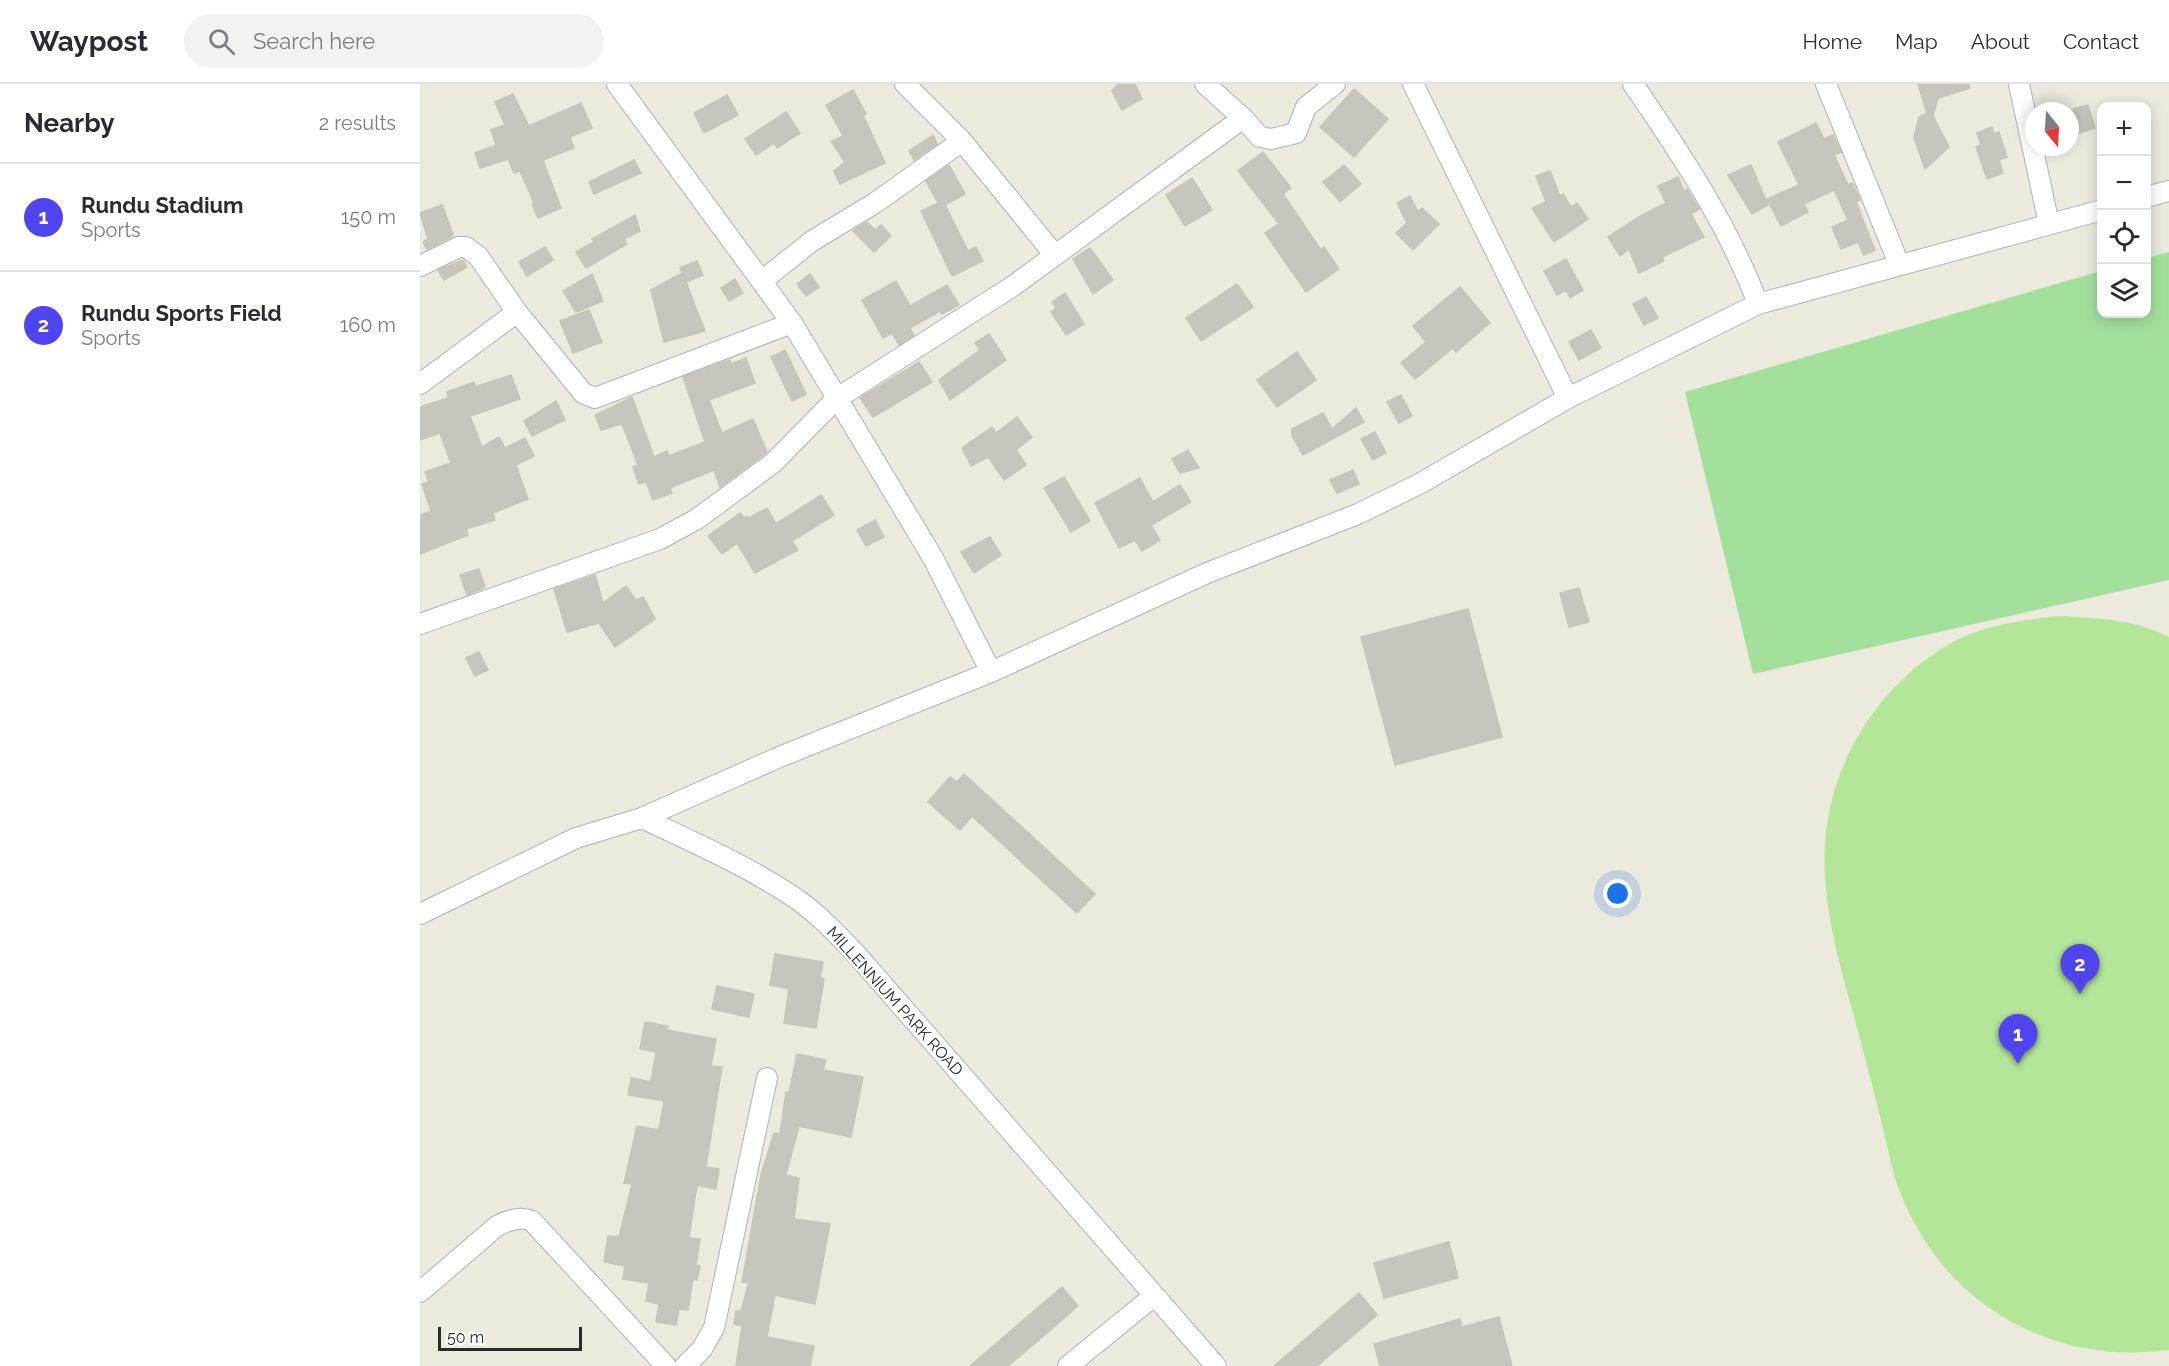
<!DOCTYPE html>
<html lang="en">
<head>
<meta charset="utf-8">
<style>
  body { margin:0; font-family:Raleway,sans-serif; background:#f2f2f3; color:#2b2b33 }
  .controls { position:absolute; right:18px; top:18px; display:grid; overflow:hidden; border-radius:12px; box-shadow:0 3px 15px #0003 }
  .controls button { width:54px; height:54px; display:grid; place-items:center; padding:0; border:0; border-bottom:2px solid #e1e1e2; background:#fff; color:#2b2b33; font:30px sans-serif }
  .compass { position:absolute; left:1605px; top:18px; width:54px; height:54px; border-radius:50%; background:#fff; box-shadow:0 3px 15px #0003; rotate:162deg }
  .scale { position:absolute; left:18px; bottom:15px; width:144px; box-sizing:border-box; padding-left:6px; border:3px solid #2a2a2a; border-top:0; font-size:16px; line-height:21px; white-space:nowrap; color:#2a2a2a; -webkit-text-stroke:4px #fff; paint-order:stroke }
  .you { position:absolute; left:1198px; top:810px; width:21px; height:21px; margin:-15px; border:4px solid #fff; border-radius:50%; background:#1a73e8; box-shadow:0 0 0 9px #1a73e833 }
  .badge { display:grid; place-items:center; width:39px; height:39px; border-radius:50%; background:#4e45f1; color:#fff; font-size:20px; font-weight:700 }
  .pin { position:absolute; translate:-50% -50px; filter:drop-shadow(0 2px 3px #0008) }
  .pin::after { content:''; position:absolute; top:32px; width:21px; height:18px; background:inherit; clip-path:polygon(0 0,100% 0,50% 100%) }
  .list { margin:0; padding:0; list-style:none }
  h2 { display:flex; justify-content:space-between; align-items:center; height:78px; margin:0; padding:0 24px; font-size:26px }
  h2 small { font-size:20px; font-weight:400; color:#7c7c81 }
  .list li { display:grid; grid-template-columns:39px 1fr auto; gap:18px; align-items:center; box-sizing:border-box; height:108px; padding:0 24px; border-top:2px solid #e1e1e2 }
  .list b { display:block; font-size:22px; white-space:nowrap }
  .list p { margin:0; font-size:20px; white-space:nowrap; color:#7c7c81 }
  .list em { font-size:20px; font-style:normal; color:#7c7c81 }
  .icon { flex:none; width:33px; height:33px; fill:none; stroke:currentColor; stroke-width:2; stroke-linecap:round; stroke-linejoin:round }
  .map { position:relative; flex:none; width:1749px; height:1282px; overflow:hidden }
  header { display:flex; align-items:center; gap:36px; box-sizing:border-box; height:84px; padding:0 30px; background:#fff; border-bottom:2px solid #e1e1e2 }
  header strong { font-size:28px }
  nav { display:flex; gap:33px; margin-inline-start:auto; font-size:21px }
  .search { width:420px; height:54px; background:#f2f2f3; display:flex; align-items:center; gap:15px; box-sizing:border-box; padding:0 21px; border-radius:33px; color:#7c7c81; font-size:22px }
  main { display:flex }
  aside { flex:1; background:#fff }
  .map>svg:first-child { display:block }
</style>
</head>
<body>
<header>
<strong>Waypost</strong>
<div class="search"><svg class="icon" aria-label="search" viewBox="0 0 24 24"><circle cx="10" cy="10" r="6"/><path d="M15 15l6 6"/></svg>Search here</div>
<nav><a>Home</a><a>Map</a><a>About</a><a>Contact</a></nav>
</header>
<main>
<aside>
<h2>Nearby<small>2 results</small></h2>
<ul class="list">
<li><span class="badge">1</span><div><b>Rundu Stadium</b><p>Sports</p></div><em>150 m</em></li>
<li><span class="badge">2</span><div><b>Rundu Sports Field</b><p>Sports</p></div><em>160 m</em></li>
</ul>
</aside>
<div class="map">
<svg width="1749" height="1282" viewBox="0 0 1749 1282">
  <rect width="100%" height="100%" fill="#ece9dd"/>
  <path fill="#a3e09c" d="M1749,168v328l-416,94 -68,-282 416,-121 1,43h44l1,-56z"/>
  <path fill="#b3e699" d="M1638,532c38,2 77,3 111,21v713c-118,16 -226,-46 -269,-158 -7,-16 -10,-35 -14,-51 -8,-33 -16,-65 -25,-98 -16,-63 -40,-131 -36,-197 4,-83 54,-162 126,-203 32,-18 71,-23 107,-27z"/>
  <g fill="#c7c5bd" stroke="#c7c5b7" stroke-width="1.5">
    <path d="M698,0h17l7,15 -20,11 -10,-19z"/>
    <path d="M1498,0h51l1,4 -32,10 -5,18 16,31 -24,22 -11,-31 5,-21 8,-4z"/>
    <path d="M934,5l34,30 -34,38 -34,-30z"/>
    <path d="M433,6l13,24 -3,1 22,48 -45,21 -6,-13 11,-9 -14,-21 12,-5 -17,-31z"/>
    <path d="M93,10l16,32 52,-23 11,25 -22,9 4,11 -31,12 18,48 -23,10 -6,-14 2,-1 -14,-32 -6,2 -6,-14 -28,9 -5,-15 21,-8 -5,-15 14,-5 -10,-23z"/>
    <path d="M307,11l11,20 -34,18 -10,-20z"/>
    <path d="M1668,21l7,23 -25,8v-26z"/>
    <path d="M366,28l14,21 -23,15 -3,-5 -18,12 -11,-16z"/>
    <path d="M1396,39l8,16 9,-4 8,17 -7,3 14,30 4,-2 8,17 -4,2 19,48 -11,5 -6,-13 -17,7 -9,-22 16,-7 -14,-30 -30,14 4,8 -27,14 -14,-27 32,-14 -21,-43z"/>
    <path d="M1572,43l2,7 5,-2 8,25 -8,3 4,13 -16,6 -11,-32 5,-2 -4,-12z"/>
    <path d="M513,51l4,9 -23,16 -5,-9z"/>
    <path d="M843,68l28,36 -8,6 38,56 3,-3 15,22 -33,23 -41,-59 14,-9 -41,-53z"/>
    <path d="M214,76l7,13 -47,21 -5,-12z"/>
    <path d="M529,81l16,29 -20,11 23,46 8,-4 7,14 -31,15 -31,-65 17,-8 -12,-22z"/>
    <path d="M924,81l17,19 -21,18 -17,-20z"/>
    <path d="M1331,81l17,40 -16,9 -24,-39z"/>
    <path d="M1130,87l10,25 3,-2 8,13 6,-4 11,16 -34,23 -22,-34 14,-6 -10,-26z"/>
    <path d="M1258,93l6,14 3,-2 12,20 -8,5 13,23 -42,20 2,4 -25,12 -10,-24 -9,7 -12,-19 29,-19 29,-15 -8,-17z"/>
    <path d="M772,94l20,32 -27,16 -19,-31z"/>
    <path d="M990,112l8,16 4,-4 17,16 -26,26 -17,-17 11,-10 -10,-20z"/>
    <path d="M22,121l11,29 -3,4 -23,11 -4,-7 5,-3 -8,-26z"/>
    <path d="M215,131l5,16 -16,8 3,5 -41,24 -10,-16 18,-10 -2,-3z"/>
    <path d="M447,138l8,8 6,-5 10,11 -17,16 -21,-21z"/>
    <path d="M125,163l8,13 -26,16 -8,-14z"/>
    <path d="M670,164l23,32 -20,14 -20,-35z"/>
    <path d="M1146,175l17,31 -13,8 -4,-8 -9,5 -13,-24z"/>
    <path d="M43,176l4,7 -23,13 -6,-10z"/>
    <path d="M277,177l6,14 -17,7 19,49 -41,11 -13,-52 31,-17 -2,-5z"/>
    <path d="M172,190l11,27 -27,11 -13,-21z"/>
    <path d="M390,190l9,13 -13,9 -9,-12z"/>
    <path d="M315,195l8,14 -14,8 -8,-13z"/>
    <path d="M476,197l14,25 37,-21 12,20 -17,9 -2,-3 -30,17 4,7 -15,10 -7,-12 -9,5 -21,-38z"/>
    <path d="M817,200l16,23 -52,34 -15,-23z"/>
    <path d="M1040,203l30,36 -34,29 -3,-4 -38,31 -14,-16 25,-21 -13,-16z"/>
    <path d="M645,209l19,31 -18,11 -15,-23 5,-4 -4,-6z"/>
    <path d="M1226,213l12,21 -14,7 -11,-21z"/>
    <path d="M169,226l13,32 -29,11 -13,-32z"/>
    <path d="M1171,246l10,18 -22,12 -10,-18z"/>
    <path d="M569,250l17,26 -56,40 -11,-20 41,-30 -5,-7z"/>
    <path d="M365,266l21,44 -14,7 -21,-44z"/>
    <path d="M877,268l19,28 -39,27 -20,-27z"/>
    <path d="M326,274l9,25 -46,17 13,33 31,-14 14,33 -47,35 -6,-17 -44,18 2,5 -19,7 -7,-18 -7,2 -6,-17 5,-2 -16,-41 -21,6 -6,-15 37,-18 22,60 13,-6 2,5 36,-14 -22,-65 47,-17 1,4z"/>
    <path d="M499,278l13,20 -59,35 -13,-19z"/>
    <path d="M91,291l9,24 -50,17 12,31 17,-10 6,11 20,-10 9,18 -18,9 12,34 -35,14 2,7 -29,9 2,6 -48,19v-39l11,-4 -9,-27 7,-2 -4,-10 26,-9 -11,-30 -20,7v-33l28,-9 -1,-6 27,-10 1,5z"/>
    <path d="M981,311l11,21 -13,7 -12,-21z"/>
    <path d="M136,317l9,19 -33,16 -8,-15z"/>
    <path d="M936,324l8,14 -61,33 -11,-19v-7l31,-16 9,16z"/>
    <path d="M597,333l15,20 -16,13 10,15 -22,15 -16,-23 -17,9 -9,-18 30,-21 4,6z"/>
    <path d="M955,348l11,21 -13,7 -12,-21z"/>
    <path d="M768,366l11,18 -19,5 -8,-14z"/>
    <path d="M933,386l6,14 -22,9 -7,-13z"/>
    <path d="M644,393l26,44 -19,11 -27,-44z"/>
    <path d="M720,394l13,24 27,-17 11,17 -40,23 9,15 -18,11 -7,-11 -16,8 -24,-45z"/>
    <path d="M401,411l13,20 -42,26 6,9 -43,23 -18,-30 -15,11 -14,-18 32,-23 4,5 3,-2 2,2 18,-10 9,16z"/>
    <path d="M455,436l9,17 -18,9 -9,-16z"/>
    <path d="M570,453l11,18 -27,18 -13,-21z"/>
    <path d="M59,485l6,18 -18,8 -7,-20z"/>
    <path d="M175,491l8,28 23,-17 10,14 7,-3 12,22 -40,28 -16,-24 -32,9 -13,-43z"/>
    <path d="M1159,504l10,34 -20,5 -9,-34z"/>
    <path d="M1048,525l34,128 -107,28 -34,-128z"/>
    <path d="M59,568l9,18 -13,6 -9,-18z"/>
    <path d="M544,690l131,120 -18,19 -105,-97 -12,14 -32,-28 22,-25 7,5z"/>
    <path d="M355,870l48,8 -3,16 4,1 -8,49 -32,-5 5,-34 -19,-4z"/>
    <path d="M297,902l37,8 -5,23 -37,-8z"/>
    <path d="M225,938l23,4 -1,4 49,9 -5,27 11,1 -16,100 13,2 -3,20 -19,-4 -8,53 11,1 -4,26 4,1 -3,14 -4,-1 -5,31 -9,-1 -3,16 -20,-3 3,-18 -13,-3 3,-18 -26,-4 2,-13 -21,-4 4,-26 11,1 13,-53 -8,-1 13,-57 22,4 5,-29 -36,-6 3,-17 20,4 5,-30 -16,-3z"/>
    <path d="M377,970l29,6 -3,10 40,7 -12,60 -52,-11 -13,49 13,3 -5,41 36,5 -15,80 -40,-9 -8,42 47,9 -4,20h-74l6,-40 -8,-2 2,-13h5l8,-29h-7l19,-107 13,-42 6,1 6,-42 3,1z"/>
    <path d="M1029,1158l9,36 -74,20 -10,-35z"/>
    <path d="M642,1203l16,19 -38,33 -32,27h-38z"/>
    <path d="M939,1209l18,22 -60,51h-43z"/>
    <path d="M1079,1233l13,49h-132l-6,-22 86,-25 2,8z"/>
  </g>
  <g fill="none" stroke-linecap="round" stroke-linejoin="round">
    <defs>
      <g id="street">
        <path d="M197,0l175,239 141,235 58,114"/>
        <path d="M485,0l57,57 92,113"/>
        <path d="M785,0l38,34 17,19 11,2 25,-6 10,-26 29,-23"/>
        <path d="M993,0l155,314"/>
        <path d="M1213,0c48,70 95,140 125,220"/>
        <path d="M1406,0l73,180"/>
        <path d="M1599,0l30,140"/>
        <path d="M1726,113l23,-6"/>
        <path d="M0,182l39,-19h7l12,9 39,56 66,81 12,5 197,-75"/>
        <path d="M343,196l49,-39 63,-38 87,-62"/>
        <path d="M0,300l97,-72"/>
        <path d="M0,540l240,-85 37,-20 76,-56 63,-64 177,-113 230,-168"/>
        <path d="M222,734l135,-60 214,-86 216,-99 151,-59 63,-31 147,-85 190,-94 344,-94"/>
        <path d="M0,830l156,-76 66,-20c53,25 108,49 156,82 22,16 40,35 58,54l360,412"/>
        <path d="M0,1208l77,-66c11,-6 23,-10 35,-5l134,145"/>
        <path d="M265,1282l17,-17 12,-21 53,-250"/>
        <path d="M648,1282l86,-70"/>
      </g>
    </defs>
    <use href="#street" stroke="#b1b1bd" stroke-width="22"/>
    <use href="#street" stroke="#fff" stroke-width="20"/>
  </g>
  <g text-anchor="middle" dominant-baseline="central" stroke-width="5" stroke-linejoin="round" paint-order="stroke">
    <g font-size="16" fill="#2a2a2a" stroke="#fff">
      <text transform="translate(475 917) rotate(48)">MILLENNIUM PARK ROAD</text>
    </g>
  </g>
</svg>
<div class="controls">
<button>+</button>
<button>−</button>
<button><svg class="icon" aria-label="locate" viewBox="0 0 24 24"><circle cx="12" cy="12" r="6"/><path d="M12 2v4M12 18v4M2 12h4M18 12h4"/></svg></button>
<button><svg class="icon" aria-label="layers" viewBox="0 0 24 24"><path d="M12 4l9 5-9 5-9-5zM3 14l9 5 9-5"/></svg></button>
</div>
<svg class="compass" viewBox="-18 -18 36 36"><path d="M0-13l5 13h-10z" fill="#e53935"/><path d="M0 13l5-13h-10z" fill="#7c7c81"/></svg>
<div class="scale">50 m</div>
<div class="you"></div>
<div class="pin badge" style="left:1598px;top:980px">1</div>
<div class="pin badge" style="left:1660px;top:910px">2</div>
</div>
</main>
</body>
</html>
